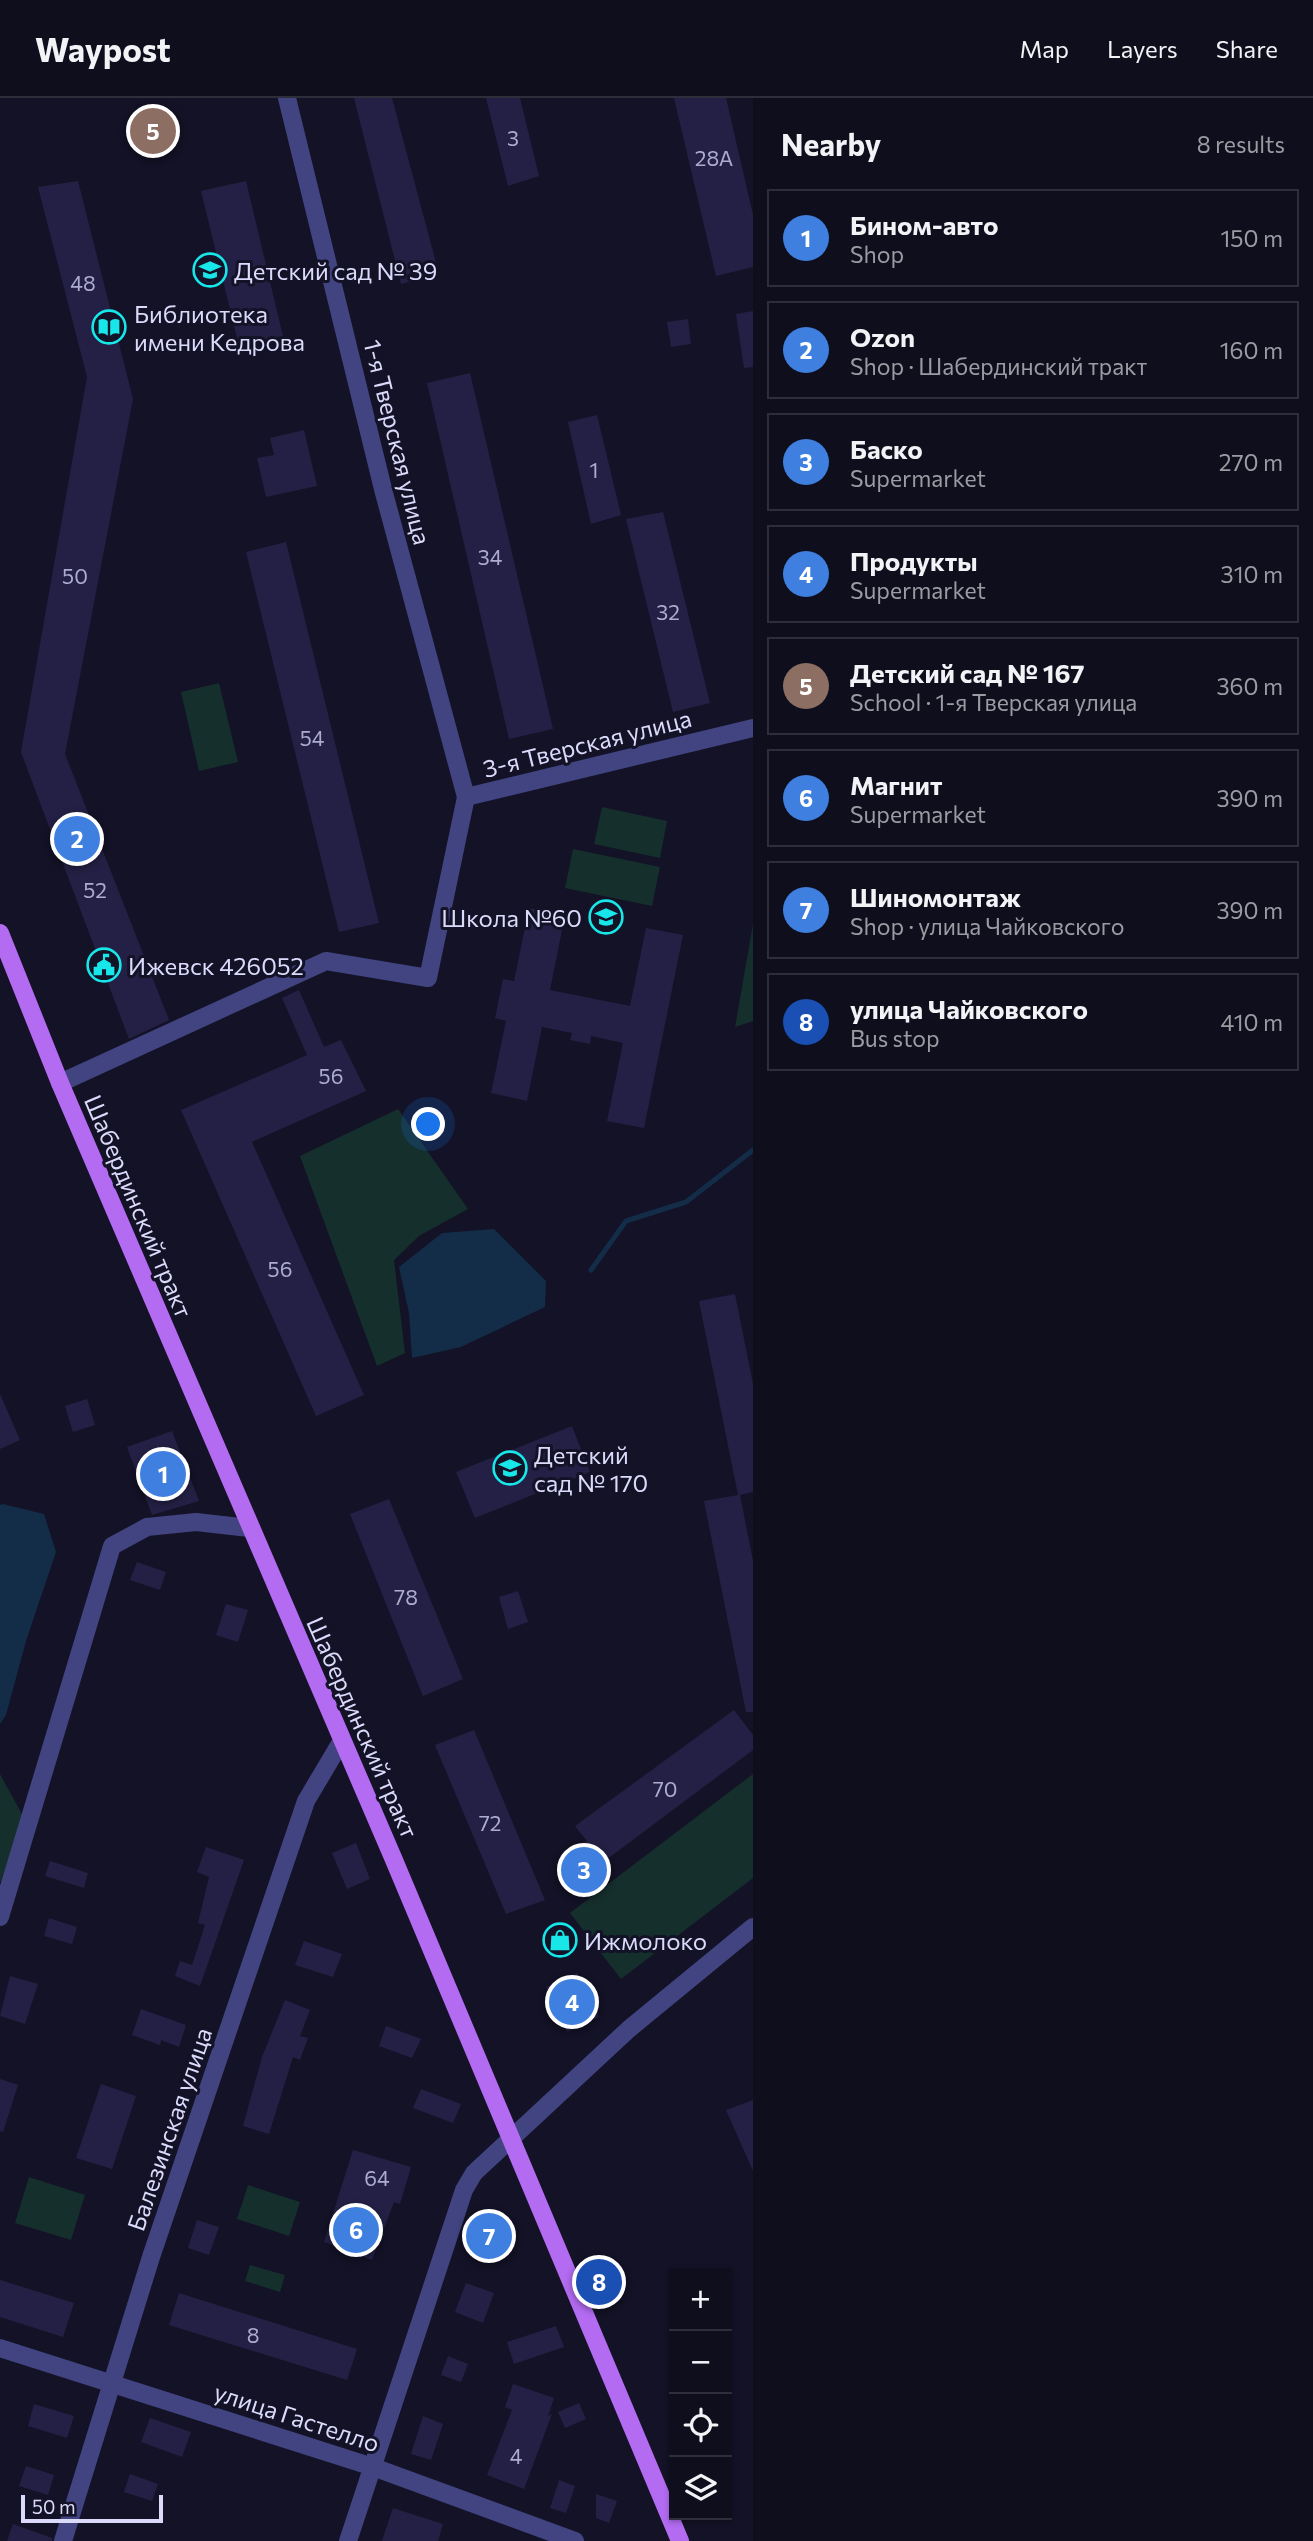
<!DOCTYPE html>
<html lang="en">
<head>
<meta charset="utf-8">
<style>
  body { margin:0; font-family:Commissioner,sans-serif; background:#1c1c29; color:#f1f3f6 }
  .controls { position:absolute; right:21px; bottom:21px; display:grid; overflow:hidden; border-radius:0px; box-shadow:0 2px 5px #0004 }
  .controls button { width:63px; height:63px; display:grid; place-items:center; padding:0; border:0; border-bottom:2px solid #2e2e3b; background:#0e0e1c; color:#f1f3f6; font:35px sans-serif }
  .scale { position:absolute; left:21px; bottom:18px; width:142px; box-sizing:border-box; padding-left:7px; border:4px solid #dbdafb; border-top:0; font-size:19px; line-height:24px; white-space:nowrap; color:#dbdafb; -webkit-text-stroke:5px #131226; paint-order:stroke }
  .you { position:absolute; left:429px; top:1027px; width:24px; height:24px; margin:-18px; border:5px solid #fff; border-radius:50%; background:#1a73e8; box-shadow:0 0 0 10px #1a73e833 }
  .badge { display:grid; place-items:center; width:46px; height:46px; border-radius:50%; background:#18e7e9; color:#fff; font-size:23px; font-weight:700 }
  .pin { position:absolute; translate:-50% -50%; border:4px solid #fff; box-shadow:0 2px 7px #0006 }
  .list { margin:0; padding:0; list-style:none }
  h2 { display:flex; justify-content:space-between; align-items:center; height:91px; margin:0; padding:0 28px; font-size:30px }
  h2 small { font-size:23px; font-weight:400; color:#9b9ca3 }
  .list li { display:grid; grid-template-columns:46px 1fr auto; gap:21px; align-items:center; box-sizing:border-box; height:98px; margin:0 14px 14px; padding:0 14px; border:2px solid #2e2e3b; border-radius:0px }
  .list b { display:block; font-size:26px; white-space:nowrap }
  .list p { margin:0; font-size:23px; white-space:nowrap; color:#9b9ca3 }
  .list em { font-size:23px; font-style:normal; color:#9b9ca3 }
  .icon { flex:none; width:38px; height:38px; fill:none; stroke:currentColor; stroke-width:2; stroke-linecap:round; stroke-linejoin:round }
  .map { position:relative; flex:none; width:753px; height:2443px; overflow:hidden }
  header { display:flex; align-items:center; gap:42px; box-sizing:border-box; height:98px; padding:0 35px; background:#0e0e1c; border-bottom:2px solid #2e2e3b }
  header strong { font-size:33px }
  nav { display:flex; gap:38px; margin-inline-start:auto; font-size:24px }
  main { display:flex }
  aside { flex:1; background:#0e0e1c }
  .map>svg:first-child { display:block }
</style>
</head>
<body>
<header>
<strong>Waypost</strong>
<nav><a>Map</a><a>Layers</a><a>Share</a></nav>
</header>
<main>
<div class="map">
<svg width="753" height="2443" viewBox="0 0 753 2443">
  <rect width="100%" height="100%" fill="#131226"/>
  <g fill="#152f2c">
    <path d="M219,585l19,79 -39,9 -18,-79z"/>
    <path d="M602,709l65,14 -7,37 -66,-14z"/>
    <path d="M573,751l87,18 -8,39 -87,-18z"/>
    <path d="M753,826v97l-18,6z"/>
    <path d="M398,1011l70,100 -49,27 -25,24 11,93 -28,13 -77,-210z"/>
    <path d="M0,1676l24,44 -23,63h-1z"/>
    <path d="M753,1676v104l-132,101 -51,-66z"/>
    <path d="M29,2079l56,18 -14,45 -56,-17z"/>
    <path d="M248,2087l52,17 -11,34 -52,-17z"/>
    <path d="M250,2167l35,10 -5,17 -35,-11z"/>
  </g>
  <g fill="#132c48">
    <path d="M494,1131l52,52 -1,26 -84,40 -49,11 -3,-45 -10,-46 43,-34z"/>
    <path d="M3,1406l41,10 12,38 -30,89 -20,74 -6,9v-219z"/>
  </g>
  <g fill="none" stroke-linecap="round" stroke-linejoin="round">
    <path stroke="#132c48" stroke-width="5" d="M591,1172l35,-49 60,-19 67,-52"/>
  </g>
  <g fill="#242045">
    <path d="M354,0h38l47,176 -38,10z"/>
    <path d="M486,0h34l19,78 -31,10z"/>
    <path d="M674,0h52l27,117v52l-37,9z"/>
    <path d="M78,83l55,218 -68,355 104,266 -40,19 -108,-287 66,-375 -49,-190z"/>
    <path d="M246,83l37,155 -44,10 -38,-155z"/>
    <path d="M753,213v56l-9,1 -8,-54z"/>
    <path d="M688,221l3,25 -20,3 -4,-25z"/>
    <path d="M470,275l83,356 -44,10 -82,-356z"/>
    <path d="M597,317l24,100 -30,9 -23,-102z"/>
    <path d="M304,332l13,56 -51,11 -9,-39 17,-3 -4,-17z"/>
    <path d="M663,414l47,191 -37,9 -47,-193z"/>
    <path d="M286,444l93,381 -40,9 -93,-380z"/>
    <path d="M529,810l36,7 -15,75 80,16 16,-78 37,7 -39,193 -37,-7 16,-78 -32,-7 -1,8 -20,-4 2,-7 -30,-6 -15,74 -36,-8 15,-72 -11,-3 8,-39 11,2z"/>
    <path d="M299,892l25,57 17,-7 25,51 -114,51 112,253 -48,21 -135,-306 126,-55 -25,-57z"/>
    <path d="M735,1196l18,90v108l-13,3 13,66v151h-7l-42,-211 34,-6 -39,-194z"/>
    <path d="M0,1296l20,46 -20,9z"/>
    <path d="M87,1301l8,26 -22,7 -8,-26z"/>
    <path d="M572,1328l18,46 -115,46 -19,-46z"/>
    <path d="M172,1333l27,70 -47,14 -25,-68z"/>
    <path d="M389,1401l74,180 -40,17 -73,-182z"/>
    <path d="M137,1464l29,10 -6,18 -30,-10z"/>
    <path d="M518,1493l10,31 -20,7 -9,-32z"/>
    <path d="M226,1506l22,6 -10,32 -22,-7z"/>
    <path d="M734,1612l19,25v15l-151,113 9,13 -28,23 -27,-35 31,-23 -12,-15z"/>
    <path d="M474,1632l71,170 -39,14 -71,-169z"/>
    <path d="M356,1745l14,36 -23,10 -15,-36z"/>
    <path d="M206,1749l38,13 -44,126 -25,-10 5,-15 12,4 13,-40 -7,-2 11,-46 -12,-5z"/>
    <path d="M50,1763l38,12 -4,15 -39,-12z"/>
    <path d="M49,1820l28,9 -5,17 -28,-8z"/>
    <path d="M304,1843l38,13 -9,23 -38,-12z"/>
    <path d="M577,1875l22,44 -32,15 -21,-45z"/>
    <path d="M10,1878l28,8 -13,40 -25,-8z"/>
    <path d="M285,1902l25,10 -10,26 8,2 -8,22 -7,-3 -24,77 -26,-8 19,-69z"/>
    <path d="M141,1911l45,16 -7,22 -18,-7 -1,5 -28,-10z"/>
    <path d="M386,1928l35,13 -9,19 -33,-12z"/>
    <path d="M0,1981l18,6 -15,47 -3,-1z"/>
    <path d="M101,1986l35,12 -24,73 -36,-11z"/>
    <path d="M421,1991l40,15 -8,19 -40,-15z"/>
    <path d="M753,2002v71l-27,-61z"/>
    <path d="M353,2052l58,17 -11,37 -6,-2 -22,58 -48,-18z"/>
    <path d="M197,2122l22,7 -10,28 -21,-7z"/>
    <path d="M485,2127l15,5 -6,18 -15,-6z"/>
    <path d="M0,2182l74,23 -11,34 -63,-20z"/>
    <path d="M466,2185l28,10 -11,30 -28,-11z"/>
    <path d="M179,2195l178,56 -10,31 -178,-55z"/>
    <path d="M556,2228l8,21 -50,17 -7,-22z"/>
    <path d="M448,2258l20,8 -7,18 -20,-7z"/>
    <path d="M513,2286l41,14 -6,18 4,-2 -28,75 -37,-14 25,-65 -7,-3z"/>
    <path d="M579,2305l7,16 -21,9 -7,-16z"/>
    <path d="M34,2306l40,12 -7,22 -39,-12z"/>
    <path d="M423,2318l20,8 -12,36 -20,-6z"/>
    <path d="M150,2320l41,14 -9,25 -41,-15z"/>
    <path d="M26,2368l28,9 -6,20 -29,-9z"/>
    <path d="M130,2376l28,10 -6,17 -28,-9z"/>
    <path d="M559,2382l16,6 -9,27 -16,-5z"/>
    <path d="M596,2396l21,7 -8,22 -13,-5z"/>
    <path d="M393,2410l50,16 -5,17h-56z"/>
    <path d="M13,2426l39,14v3h-45z"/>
  </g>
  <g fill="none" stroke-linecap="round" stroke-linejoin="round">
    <g stroke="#414480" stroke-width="18">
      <path d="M287,0l97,395 82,304"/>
      <path d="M60,985l266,-122 102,17 38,-181 287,-69"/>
      <path d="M0,1819l112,-371 35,-19 49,-5 53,6"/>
      <path d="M0,2250l373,119 202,74"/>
      <path d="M63,2443l88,-284 155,-456 35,-59"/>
      <path d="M348,2443l116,-351 10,-17 155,-144 124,-102"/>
    </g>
    <path stroke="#b36bf1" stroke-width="18" d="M0,835l60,150 334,777 286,681"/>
  </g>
  <defs>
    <symbol id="school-ring" viewBox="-11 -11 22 22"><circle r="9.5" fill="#131226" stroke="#18e7e9" stroke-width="1.5"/><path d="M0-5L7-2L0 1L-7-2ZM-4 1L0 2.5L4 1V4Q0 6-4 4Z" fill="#18e7e9"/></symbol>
    <symbol id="library-ring" viewBox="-11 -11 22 22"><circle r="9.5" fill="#131226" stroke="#18e7e9" stroke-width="1.5"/><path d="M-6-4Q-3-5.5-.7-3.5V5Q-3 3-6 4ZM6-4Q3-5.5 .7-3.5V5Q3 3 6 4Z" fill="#18e7e9"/></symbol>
    <symbol id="civic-ring" viewBox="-11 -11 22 22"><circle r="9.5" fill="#131226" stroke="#18e7e9" stroke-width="1.5"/><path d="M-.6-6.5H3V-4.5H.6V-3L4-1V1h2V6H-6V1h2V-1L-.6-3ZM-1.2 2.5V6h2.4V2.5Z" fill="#18e7e9"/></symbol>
    <symbol id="shop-ring" viewBox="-11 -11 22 22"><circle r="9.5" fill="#131226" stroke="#18e7e9" stroke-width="1.5"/><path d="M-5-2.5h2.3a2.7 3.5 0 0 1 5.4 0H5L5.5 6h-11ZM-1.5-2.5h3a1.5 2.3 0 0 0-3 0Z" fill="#18e7e9"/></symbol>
  </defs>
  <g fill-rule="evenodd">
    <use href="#school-ring" x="191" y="153" width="38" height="38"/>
    <use href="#library-ring" x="90" y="210" width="38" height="38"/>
    <use href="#school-ring" x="587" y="800" width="38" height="38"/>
    <use href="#civic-ring" x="85" y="848" width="38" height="38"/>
    <use href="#school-ring" x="491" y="1351" width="38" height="38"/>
    <use href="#shop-ring" x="541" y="1823" width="38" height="38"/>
  </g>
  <g text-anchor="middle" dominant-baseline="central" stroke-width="6" stroke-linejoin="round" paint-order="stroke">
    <g font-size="21" fill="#adacce">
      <text x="513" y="39">3</text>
      <text x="714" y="59">28А</text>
      <text x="83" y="184">48</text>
      <text x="594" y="371">1</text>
      <text x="490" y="458">34</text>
      <text x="75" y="477">50</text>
      <text x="668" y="513">32</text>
      <text x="312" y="639">54</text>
      <text x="95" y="791">52</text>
      <text x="331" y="977">56</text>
      <text x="280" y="1170">56</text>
      <text x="406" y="1498">78</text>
      <text x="665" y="1690">70</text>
      <text x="490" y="1724">72</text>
      <text x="377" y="2079">64</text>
      <text x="253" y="2236">8</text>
      <text x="516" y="2357">4</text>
    </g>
    <g font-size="24" fill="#dbdafb" stroke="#131226" text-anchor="start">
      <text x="234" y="172">Детский сад № 39</text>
      <text x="134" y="215">Библиотека<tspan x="134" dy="28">имени Кедрова</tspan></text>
      <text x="582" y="819" text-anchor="end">Школа №60</text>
      <text x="128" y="867">Ижевск 426052</text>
      <text x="534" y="1356">Детский<tspan x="534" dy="28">сад № 170</tspan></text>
      <text x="584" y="1842">Ижмолоко</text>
    </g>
    <g font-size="24" fill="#dbdafb" stroke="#131226">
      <text transform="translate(398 344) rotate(76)">1-я Тверская улица</text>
      <text transform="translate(587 645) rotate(-14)">3-я Тверская улица</text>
      <text transform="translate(139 1108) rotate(67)">Шабердинский тракт</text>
      <text transform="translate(363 1629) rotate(66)">Шабердинский тракт</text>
      <text transform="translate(169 2031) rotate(-71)">Балезинская улица</text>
      <text transform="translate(297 2319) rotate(18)">улица Гастелло</text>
    </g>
  </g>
</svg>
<div class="controls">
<button>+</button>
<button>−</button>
<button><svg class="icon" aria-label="locate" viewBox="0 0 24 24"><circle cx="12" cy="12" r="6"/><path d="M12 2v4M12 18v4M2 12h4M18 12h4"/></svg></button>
<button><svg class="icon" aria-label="layers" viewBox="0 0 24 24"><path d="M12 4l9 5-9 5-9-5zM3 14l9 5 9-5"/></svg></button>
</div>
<div class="scale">50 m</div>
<div class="you"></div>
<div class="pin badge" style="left:163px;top:1376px;background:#3f7fe0">1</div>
<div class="pin badge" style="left:77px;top:741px;background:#3f7fe0">2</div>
<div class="pin badge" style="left:584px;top:1772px;background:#3f7fe0">3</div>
<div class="pin badge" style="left:572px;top:1904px;background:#3f7fe0">4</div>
<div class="pin badge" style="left:153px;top:33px;background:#8d6e63">5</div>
<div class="pin badge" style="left:356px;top:2132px;background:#3f7fe0">6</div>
<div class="pin badge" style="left:489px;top:2138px;background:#3f7fe0">7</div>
<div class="pin badge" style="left:599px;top:2184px;background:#1a4fb4">8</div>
</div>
<aside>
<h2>Nearby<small>8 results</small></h2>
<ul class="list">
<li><span class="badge" style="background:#3f7fe0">1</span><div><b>Бином-авто</b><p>Shop</p></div><em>150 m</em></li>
<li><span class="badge" style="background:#3f7fe0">2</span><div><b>Ozon</b><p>Shop · Шабердинский тракт</p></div><em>160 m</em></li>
<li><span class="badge" style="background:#3f7fe0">3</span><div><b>Баско</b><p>Supermarket</p></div><em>270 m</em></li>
<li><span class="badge" style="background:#3f7fe0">4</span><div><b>Продукты</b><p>Supermarket</p></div><em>310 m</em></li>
<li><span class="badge" style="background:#8d6e63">5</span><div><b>Детский сад № 167</b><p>School · 1-я Тверская улица</p></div><em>360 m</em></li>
<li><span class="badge" style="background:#3f7fe0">6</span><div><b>Магнит</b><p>Supermarket</p></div><em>390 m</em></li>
<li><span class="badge" style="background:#3f7fe0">7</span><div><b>Шиномонтаж</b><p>Shop · улица Чайковского</p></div><em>390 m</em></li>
<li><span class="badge" style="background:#1a4fb4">8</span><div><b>улица Чайковского</b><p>Bus stop</p></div><em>410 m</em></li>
</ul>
</aside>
</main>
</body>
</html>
